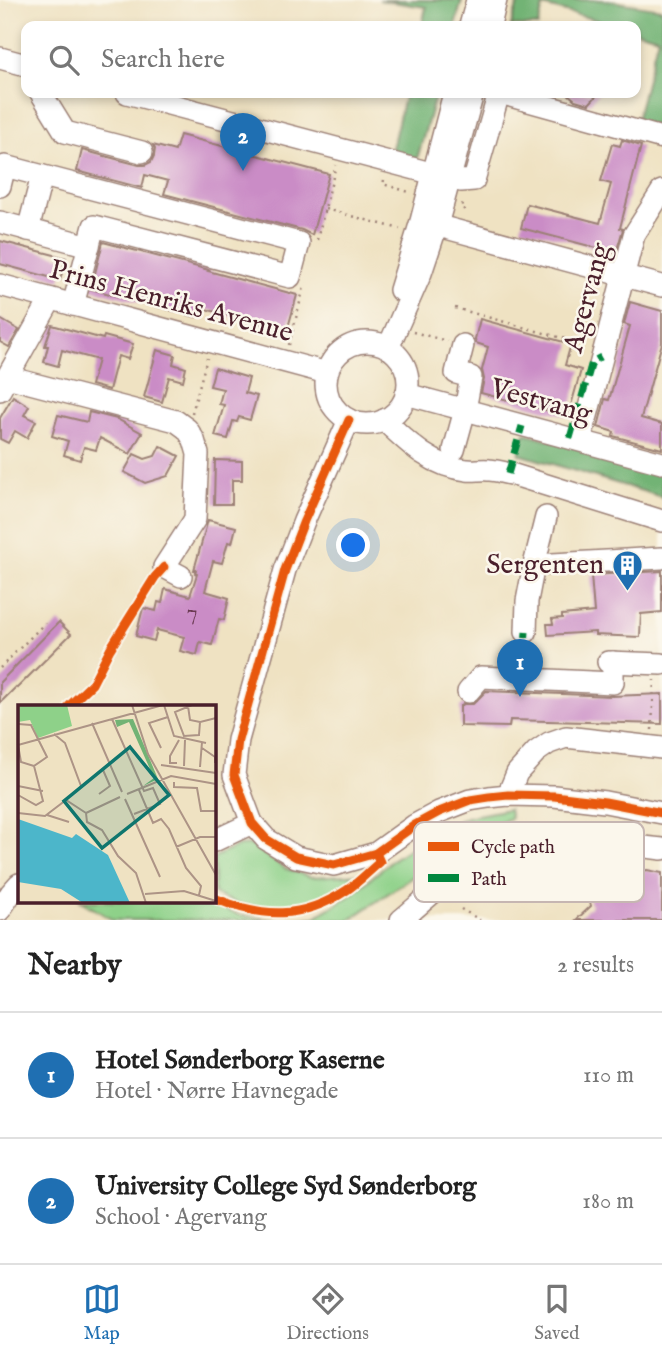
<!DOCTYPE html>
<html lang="en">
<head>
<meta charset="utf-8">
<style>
  body { margin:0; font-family:"IM FELL English",serif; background:#f6f6f6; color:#222 }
  .you { position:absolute; left:354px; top:546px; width:24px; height:24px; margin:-18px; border:5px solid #fff; border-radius:50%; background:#1a73e8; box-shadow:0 0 0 10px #1a73e833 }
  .badge { display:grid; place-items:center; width:46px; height:46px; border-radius:50%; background:#1f6fb2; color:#fff; font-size:23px; font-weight:700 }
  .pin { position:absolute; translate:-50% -58px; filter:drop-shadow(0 2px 4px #0008) }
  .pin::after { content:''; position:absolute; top:37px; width:24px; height:21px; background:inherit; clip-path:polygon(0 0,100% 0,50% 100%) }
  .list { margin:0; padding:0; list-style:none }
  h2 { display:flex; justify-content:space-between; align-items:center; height:91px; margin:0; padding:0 28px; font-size:30px }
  h2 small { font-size:23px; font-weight:400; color:#767676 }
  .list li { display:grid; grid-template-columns:46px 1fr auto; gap:21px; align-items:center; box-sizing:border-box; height:126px; padding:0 28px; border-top:2px solid #e0e0e0 }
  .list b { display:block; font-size:26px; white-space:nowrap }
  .list p { margin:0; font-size:23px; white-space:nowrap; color:#767676 }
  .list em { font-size:23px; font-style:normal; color:#767676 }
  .icon { flex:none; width:38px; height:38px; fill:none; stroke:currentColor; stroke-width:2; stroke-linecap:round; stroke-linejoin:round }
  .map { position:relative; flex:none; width:662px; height:920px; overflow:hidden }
  .search { position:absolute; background:#fff; box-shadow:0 4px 10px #0003; left:21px; right:21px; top:21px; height:77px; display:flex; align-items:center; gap:18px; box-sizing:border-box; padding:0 24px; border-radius:14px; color:#767676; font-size:26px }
  .sheet { height:343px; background:#fff }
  nav { display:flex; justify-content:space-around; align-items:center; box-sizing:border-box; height:98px; border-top:2px solid #e0e0e0; background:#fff; font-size:19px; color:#767676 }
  nav a { display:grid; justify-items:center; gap:4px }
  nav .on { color:#1f6fb2 }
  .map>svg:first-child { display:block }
</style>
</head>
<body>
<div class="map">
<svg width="662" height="920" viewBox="0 0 662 920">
  <rect width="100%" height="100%" fill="#fbf7ec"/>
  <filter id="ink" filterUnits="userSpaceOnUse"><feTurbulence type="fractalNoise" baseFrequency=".0143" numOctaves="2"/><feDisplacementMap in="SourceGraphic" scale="14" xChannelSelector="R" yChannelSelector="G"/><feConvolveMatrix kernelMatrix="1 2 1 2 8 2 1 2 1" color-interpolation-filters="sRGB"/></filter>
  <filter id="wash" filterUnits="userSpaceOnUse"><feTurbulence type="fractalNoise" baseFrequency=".00686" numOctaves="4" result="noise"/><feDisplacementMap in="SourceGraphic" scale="28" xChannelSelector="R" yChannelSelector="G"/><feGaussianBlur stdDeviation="1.57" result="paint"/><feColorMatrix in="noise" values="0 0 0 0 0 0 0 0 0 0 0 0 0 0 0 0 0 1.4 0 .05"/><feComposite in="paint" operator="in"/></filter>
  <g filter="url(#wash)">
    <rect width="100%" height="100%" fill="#efe2c2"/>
    <g fill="#8ed189" stroke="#6c785a" stroke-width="2">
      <path d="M509,809l2,9 -18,7 -4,8 -53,28 -87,59h-64l30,-3 36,-22 44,-37 34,-23 38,-18z"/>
      <path d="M250,845l36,24 25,8 52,-3c-39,25 -71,41 -119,31 -10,-2 -21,-7 -30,-11v-37l25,-11z"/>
      <path d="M81,901h123l35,14 39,5h-165z"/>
    </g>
    <g fill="#72b375" stroke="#5e6950" stroke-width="2">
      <path d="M379,0h83l-7,26h-33l4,-19z"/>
      <path d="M519,0h85l58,9v118l-26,-6 22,-84 -22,-6v-5h-16l-77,-20 -5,20h-27z"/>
      <path d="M405,93h31l-19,66 -26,-7z"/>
      <path d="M525,433l137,38v26l-143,-43z"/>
    </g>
    <g id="blocks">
      <g fill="#ca8cc6">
        <path d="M567,93h32l-10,11 -14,-4z"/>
        <path d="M180,135l149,39 -17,61 -10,-5 -138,-36 4,-13 -23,-6 -3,13 -65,-17 5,-21 57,15h6l6,-3 3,-6 1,-7 -2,-4 22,6z"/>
        <path d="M622,140l19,6 -21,82 3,1 -7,24 -95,-25 6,-24 73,19 11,-39 -10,-3 11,-37 8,2z"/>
        <path d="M0,241l66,17 -6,22 -60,-16z"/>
        <path d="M103,242l106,28 -1,1 89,24 -10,36 -89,-24 -2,10 -105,-28z"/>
        <path d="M630,302l32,9v32l-21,75 21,6v25l-49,-13 1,-4 -16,-5 7,-28 4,1 21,-74 -6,-2z"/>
        <path d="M0,319l19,11 -10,17 -9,-5z"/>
        <path d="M480,319l91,25 -6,21 16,5 -13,46 -87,-23 3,-14 -2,-9 6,-23 -12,-4 -1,-4z"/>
        <path d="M52,325l51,14 1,-3 29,8 -5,15 -10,-3 -9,34 -18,-5 7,-25 -36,-10 -4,16 -14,-4 4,-16h-3z"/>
        <path d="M157,350l18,5 -2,9 13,4 -3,13 -14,-4 -7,25 -18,-5z"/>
        <path d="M215,368l34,10 -4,15 12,3 -7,24 -11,-3 -2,5 -4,-1 -5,18 -13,-3 9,-31 -5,-1 4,-15 -13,-3z"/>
        <path d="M13,396l16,10 -5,9 12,6 -9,17 -12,-7 -7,12 -8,-4v-21z"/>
        <path d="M89,412l28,7 25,14 -12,21 -30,-16 -4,12 -12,-3 -4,13 -16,-5 4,-14 -16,-5 6,-21 29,7z"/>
        <path d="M160,446l19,10 -11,20 -23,7 -21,-11 10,-18 11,5 10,-3z"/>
        <path d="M215,460l27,1v19h-10v24h-18z"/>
        <path d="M208,520l28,7 -4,16 -4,-1 -6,21 -9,-2 -8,30 24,7 -5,22 -5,-1 -7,26 -12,-3 -3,13 -17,-4 4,-14 -27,-7 -3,11 -18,-5 7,-28 13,3 2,-9 4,1 3,-14 25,7 7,-22 -2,-1 1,-3h-2z"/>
        <path d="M662,571v41l-21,2 -1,23 -45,-2v-3l-47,3 -1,-11h6l-1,-5 10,-1v-3l32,-3 -3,-37z"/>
        <path d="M59,622l12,12 -54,54 -1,-1 -16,16v-21z"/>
        <path d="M486,691l126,5 50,-2v30l-152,-4 -1,7 -49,-1v-20h2l1,-2h10z"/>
        <path d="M647,870l15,3v47h-86l15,-14 -5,-19z"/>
      </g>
    </g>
  </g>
  <g filter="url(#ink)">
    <use href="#blocks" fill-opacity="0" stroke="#9c8076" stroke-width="2"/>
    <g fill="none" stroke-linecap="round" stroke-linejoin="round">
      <defs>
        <g id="minor">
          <path d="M470,26l7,-26"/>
          <path d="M490,26l6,-26"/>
          <path d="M0,58l26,7"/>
          <path d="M41,93l24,39 77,20"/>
          <path d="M127,93l334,88 13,-1 25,-87"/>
          <path d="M500,93l162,45"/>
          <path d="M0,186l5,-20 294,77 -9,34 -196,-51 -21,79"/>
          <path d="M0,222l89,24"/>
          <path d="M424,222l238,64"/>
          <path d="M28,230l14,-54"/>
          <path d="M0,285l327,88"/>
          <path d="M400,290l21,-69 33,-128"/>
          <circle cx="367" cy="383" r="41"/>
          <path d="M388,348l33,-75 16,-48 36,-132"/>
          <path d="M7,377l169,44 11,8 7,11 4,14 -3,65 -31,48 17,9"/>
          <path d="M0,390l51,-91"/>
          <path d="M406,394l256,69"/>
          <path d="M349,420l-45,101 -19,49 -47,170 -4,35 18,48 14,16 30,18 38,8 42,-12 39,-28 24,-13 31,-12 19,-3 19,-2 46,1 51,6 57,11"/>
          <path d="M384,420c24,23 48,47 83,50 7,1 15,-1 22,0 7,0 15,3 22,4l151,47"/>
          <path d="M584,427l50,-192 28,-44"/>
          <path d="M454,450l11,-40 6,-33 -15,-4 7,-28"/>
          <path d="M546,517l-12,48 128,-7"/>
          <path d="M526,632l1,-31 7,-36"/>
          <path d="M608,662l54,2"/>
          <path d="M468,692l13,-15 132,6v-21"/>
          <path d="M508,795l9,-22 19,-21 13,-9 17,-6 96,11"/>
          <path d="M214,841l38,-18"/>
          <path d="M0,910l11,-17 8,-9"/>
          <path d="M401,920c22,-18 43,-40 69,-53 59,-31 128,-26 192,-18"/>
        </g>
      </defs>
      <use href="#minor" stroke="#9c8076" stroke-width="24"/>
      <g stroke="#9c8076" stroke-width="2.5" stroke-dasharray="2 5" stroke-linecap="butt">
        <path d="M384,180l-1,4 26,8"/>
        <path d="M461,204l4,2 -3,9"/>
        <path d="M325,209l75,20"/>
        <path d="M317,240l19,-75"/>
        <path d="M455,308l132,37"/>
        <path d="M413,332l34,9"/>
        <path d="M289,345l15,-58"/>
        <path d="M192,413l15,-55"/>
        <path d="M0,668l45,-45"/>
        <path d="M652,730l2,-50"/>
        <path d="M461,909l19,11"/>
      </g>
      <use href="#minor" stroke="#fff" stroke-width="21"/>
      <g stroke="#00873e" stroke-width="7" stroke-dasharray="14 7" stroke-linecap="butt">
        <path d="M570,438l22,-76 9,-5"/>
        <path d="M508,474l14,-48"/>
        <path d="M522,679l4,-47"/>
      </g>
      <defs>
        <g id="cycleway">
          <path d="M349,420l-45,101 -19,49 -47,170 -4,35 18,48 14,16 30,18 38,8 42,-12 39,-28 24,-13 31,-12 19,-3 19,-2 46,1 51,6 57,11"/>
          <path d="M69,706l23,-22 18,-35 45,-72 9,-10"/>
          <path d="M214,898c48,20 88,22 133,-8 12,-8 22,-19 33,-28l-4,-9"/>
        </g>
      </defs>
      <use href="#cycleway" stroke="#fbf7ec" stroke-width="13"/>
      <use href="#cycleway" stroke="#e8590c" stroke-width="9"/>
    </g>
  </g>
  <defs>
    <symbol id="building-pin" viewBox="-11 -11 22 30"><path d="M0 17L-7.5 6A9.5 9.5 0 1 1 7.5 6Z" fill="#1f6fb2" stroke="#fbf7ec"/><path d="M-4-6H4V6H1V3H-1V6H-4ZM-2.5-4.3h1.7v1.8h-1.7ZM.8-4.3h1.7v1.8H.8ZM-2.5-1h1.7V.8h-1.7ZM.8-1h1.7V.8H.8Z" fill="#fff"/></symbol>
  </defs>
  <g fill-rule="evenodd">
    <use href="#building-pin" x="610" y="548" width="35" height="47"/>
  </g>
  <g text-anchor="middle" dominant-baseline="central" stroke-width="5" stroke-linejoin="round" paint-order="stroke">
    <g font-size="24" fill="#6a3a52">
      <text x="192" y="612">7</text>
    </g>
    <g font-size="28" fill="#4a1f2b" stroke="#fbf7ec">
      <text transform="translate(588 298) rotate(-75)">Agervang</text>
      <text transform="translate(171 302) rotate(15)">Prins Henriks Avenue</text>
      <text transform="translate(541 402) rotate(15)">Vestvang</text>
    </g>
    <g font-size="28" fill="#4a1f2b" stroke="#fbf7ec" text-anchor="end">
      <text x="604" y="565">Sergenten</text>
    </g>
  </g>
  <g transform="translate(18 705)">
    <rect width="198" height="198" fill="#efe2c2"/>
    <path d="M0,0h49l5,21 -34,12 -8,-18 -12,2z" fill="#8ed189"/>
    <path d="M115,14l25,60 -15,7 11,-8 -25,-56 -12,5 -2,-7z" fill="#72b375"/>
    <path d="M0,114l54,19 4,-4 32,21 22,48h-47l-22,-14 -43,-7z" fill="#4cb6ca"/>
    <path fill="none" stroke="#ad9486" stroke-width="2" d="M114,0l16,49 68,121M146,0l10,31 32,7M174,0l-17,7 9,24 15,-1 1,-13 16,-4M170,1l2,14 10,2M94,14l32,72 9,-3 7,16 -26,10M74,18l30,69M0,19l13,1 16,32 -13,9 9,35 -7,4 -18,-10M36,29l11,9 16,43M143,43l-12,-25 19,-6M184,43l13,9v6M159,58h-7v-7l9,-16M143,60l55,8M16,61l-13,-4 -3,-17 145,-40M166,61l1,-26M182,62l2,-25M156,77v5l23,1 4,23h15M0,81l25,5M121,85l14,33 8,-4 8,10 17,39 15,18 -2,9M81,89l11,-8 -7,-16M109,89l44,-18 45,8M107,94l35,78M0,108l27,3 21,-16 20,13M68,108l1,9 15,8 16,26 18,17 10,30M68,108l34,-16M29,110l22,7M158,142l24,-10h16M127,189l39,-3 32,10"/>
    <path fill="#0f766e" fill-opacity="0.15" stroke="#0f766e" stroke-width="3.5" d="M112,42l39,48 -67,53 -38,-47z"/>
    <rect width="198" height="198" fill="none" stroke="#4a1f2b" stroke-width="3.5"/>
  </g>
  <rect x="414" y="822" width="230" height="80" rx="10" fill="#fbf7ec" stroke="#c6b6b2" stroke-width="2"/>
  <rect x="428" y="842" width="31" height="9" fill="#e8590c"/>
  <rect x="428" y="874" width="31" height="8" fill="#00873e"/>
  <g font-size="19" fill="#4a1f2b">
    <text x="471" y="853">Cycle path</text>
    <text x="471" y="885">Path</text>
  </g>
</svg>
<div class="you"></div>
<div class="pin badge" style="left:520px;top:697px">1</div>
<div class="pin badge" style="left:243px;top:171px">2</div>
<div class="search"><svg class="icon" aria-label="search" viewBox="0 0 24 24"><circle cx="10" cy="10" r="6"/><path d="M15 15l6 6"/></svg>Search here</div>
</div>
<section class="sheet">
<h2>Nearby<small>2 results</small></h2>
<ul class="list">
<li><span class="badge">1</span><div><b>Hotel Sønderborg Kaserne</b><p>Hotel · Nørre Havnegade</p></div><em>110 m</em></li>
<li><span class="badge">2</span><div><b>University College Syd Sønderborg</b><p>School · Agervang</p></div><em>180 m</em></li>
</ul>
</section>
<nav>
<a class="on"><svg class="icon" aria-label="map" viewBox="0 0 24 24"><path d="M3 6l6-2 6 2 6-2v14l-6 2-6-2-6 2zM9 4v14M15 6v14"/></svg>Map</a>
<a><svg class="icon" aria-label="directions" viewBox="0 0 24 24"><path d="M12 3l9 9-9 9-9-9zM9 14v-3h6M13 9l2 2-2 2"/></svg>Directions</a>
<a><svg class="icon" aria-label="saved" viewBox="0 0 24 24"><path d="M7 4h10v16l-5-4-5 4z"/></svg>Saved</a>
</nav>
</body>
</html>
